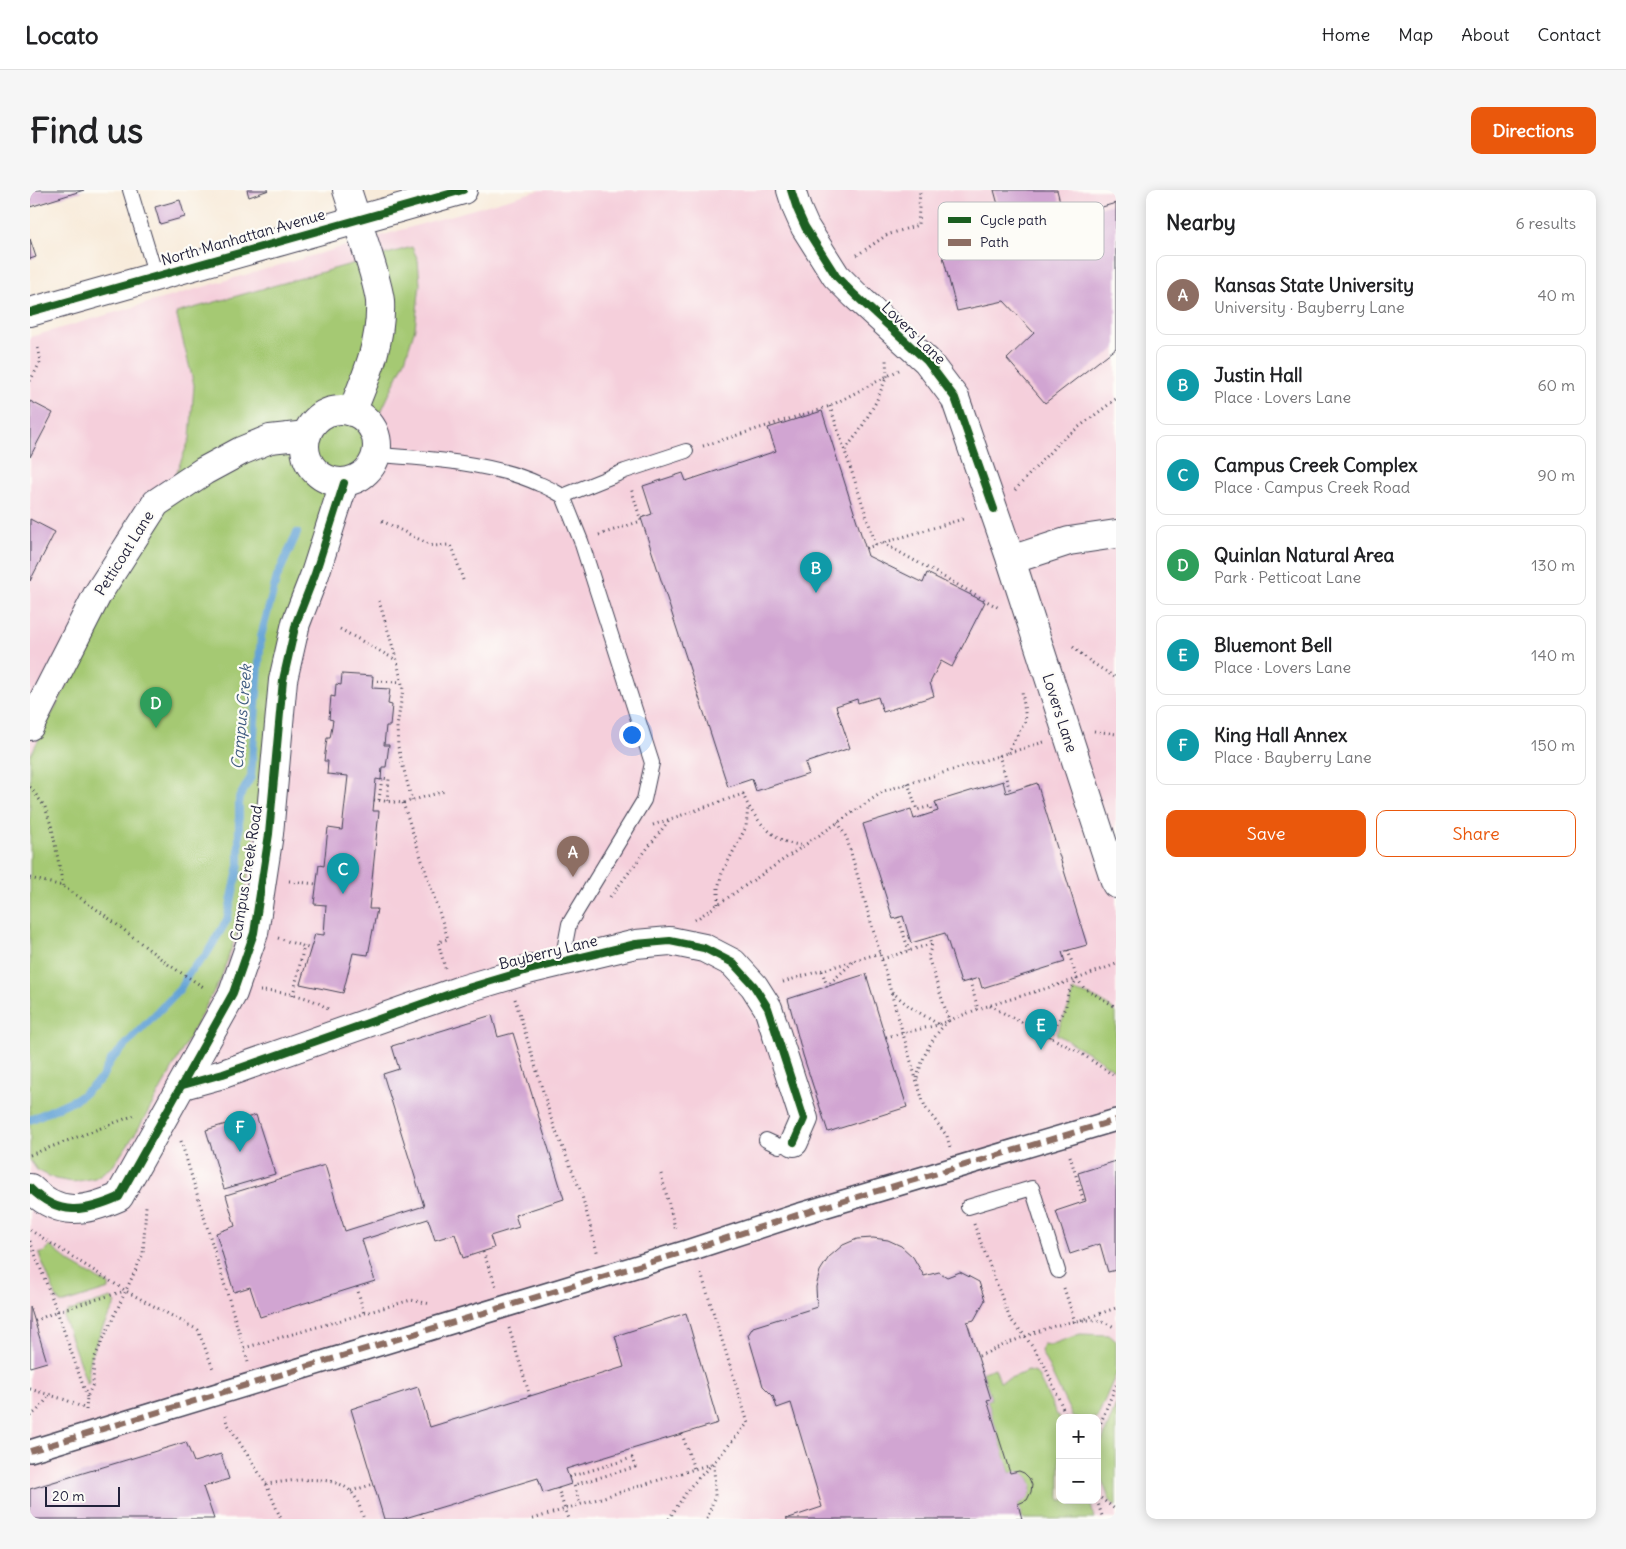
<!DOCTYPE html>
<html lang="en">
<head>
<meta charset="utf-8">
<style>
  body { margin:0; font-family:Delius,sans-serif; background:#f6f6f6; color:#202124 }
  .controls { position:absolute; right:15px; bottom:15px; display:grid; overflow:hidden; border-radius:10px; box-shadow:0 2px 12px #0003 }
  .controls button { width:45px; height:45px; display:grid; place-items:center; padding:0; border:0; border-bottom:1px solid #e0e0e0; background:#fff; color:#202124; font:25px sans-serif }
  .scale { position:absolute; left:15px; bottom:12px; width:75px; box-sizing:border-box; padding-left:5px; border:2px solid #22223b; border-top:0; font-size:14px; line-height:18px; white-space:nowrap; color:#22223b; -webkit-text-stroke:4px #fdfcf7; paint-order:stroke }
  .you { position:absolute; left:601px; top:544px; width:18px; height:18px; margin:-12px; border:4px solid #fff; border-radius:50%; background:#1a73e8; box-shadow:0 0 0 8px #1a73e833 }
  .badge { display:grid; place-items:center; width:32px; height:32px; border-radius:50%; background:#ea580c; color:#fff; font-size:16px; font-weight:700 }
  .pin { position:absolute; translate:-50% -41px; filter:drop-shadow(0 1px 2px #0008) }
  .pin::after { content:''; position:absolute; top:26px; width:18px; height:15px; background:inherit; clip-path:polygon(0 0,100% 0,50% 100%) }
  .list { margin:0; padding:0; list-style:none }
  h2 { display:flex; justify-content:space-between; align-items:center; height:65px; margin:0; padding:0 20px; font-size:21px }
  h2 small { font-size:16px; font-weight:400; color:#757577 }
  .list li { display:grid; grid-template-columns:32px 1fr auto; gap:15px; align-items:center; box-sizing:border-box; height:80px; margin:0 10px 10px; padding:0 10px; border:1px solid #e0e0e0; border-radius:10px }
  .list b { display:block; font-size:19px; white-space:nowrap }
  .list p { margin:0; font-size:16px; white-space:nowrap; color:#757577 }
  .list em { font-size:16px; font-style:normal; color:#757577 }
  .actions { display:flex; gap:10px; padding:15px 20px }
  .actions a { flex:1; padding:11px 0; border:1px solid #ea580c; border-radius:10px; text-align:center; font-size:18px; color:#ea580c }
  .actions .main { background:#ea580c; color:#fff }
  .map { position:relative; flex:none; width:1086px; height:1329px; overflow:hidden; border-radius:10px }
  header { display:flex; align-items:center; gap:30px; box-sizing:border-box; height:70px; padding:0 25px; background:#fff; border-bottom:1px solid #e0e0e0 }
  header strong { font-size:24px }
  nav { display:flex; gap:28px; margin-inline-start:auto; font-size:18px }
  .intro { display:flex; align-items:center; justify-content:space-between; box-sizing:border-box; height:120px; padding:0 30px }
  h1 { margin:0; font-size:35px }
  .button { padding:12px 22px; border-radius:10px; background:#ea580c; color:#fff; font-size:18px; font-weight:700 }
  main { display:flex; gap:30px; padding:0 30px }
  aside { flex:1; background:#fff; border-radius:10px; box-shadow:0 2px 12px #0003 }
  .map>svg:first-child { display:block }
</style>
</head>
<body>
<header>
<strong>Locato</strong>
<nav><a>Home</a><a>Map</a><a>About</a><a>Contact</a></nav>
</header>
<div class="intro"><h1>Find us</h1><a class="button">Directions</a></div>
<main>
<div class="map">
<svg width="1086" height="1329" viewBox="0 0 1086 1329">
  <rect width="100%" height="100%" fill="#fdfcf7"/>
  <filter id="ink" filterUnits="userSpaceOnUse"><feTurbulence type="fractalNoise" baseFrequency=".02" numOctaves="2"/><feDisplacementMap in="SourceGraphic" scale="10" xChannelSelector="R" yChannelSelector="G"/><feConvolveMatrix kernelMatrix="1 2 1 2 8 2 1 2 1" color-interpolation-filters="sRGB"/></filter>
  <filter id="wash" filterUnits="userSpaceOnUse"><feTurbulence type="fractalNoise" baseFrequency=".0096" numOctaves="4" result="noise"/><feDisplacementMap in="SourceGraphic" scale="20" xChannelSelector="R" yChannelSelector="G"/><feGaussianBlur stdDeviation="1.12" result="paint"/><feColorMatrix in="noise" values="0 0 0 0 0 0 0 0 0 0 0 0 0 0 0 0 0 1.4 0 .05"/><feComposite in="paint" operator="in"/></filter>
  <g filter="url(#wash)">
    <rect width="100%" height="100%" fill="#f8ebda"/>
    <path fill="#f5cfdb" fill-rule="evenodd" d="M510,0h576v1329h-1086v-1182zM1030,1228h37v82h-37z"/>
    <g fill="#a5c973" stroke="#647657">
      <path d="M382,57l6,13 2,24 -5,44 -10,32 -54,117 -91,321 -20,126 -19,54 -51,95 -33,58 -24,35 -18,12 -22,4 -18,-3 -18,-9 -7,-10v-404l143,-275 17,-43 4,-53 -18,-72z"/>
      <path d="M1043,801c17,4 31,9 43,22v58l-22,-15 -38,-22 14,-30z"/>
      <path d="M20,1056l21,17 38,22v4l-45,14h-4l-4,-7 -17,-42 5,-2z"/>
      <path d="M81,1108l5,5c-13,24 -30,51 -27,80l-2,1 -23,-65v-4l5,-4z"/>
      <path d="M1050,1144l29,1 7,6v33l-19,44h-24l-32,-67 2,-7 7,1z"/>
      <path d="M965,1178l5,14 28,-11 8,2 2,3 22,45v79h30l4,19h-72l-4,-15c23,-8 15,-38 -8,-31l-23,-73 4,-1 -8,-27z"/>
      <path d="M1086,1215v101l-6,-5 -8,-21 -5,-19 3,-14z"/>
    </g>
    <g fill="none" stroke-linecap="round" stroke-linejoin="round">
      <path stroke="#64a3d6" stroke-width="8" d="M0,930l48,-22 23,-19 9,-18 69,-71 12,-20 15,-15 21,-35 12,-55v-67l12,-21 10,-141 16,-59 20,-44"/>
    </g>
    <g id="blocks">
      <g fill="#d1a5d2">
        <path d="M0,0h54l-54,17z"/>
        <path d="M217,0h22l-20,7z"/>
        <path d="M964,0h63l7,28 52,-15v145l-71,55 -38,-44 27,-26 -30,-32 -47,10 -15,-58 64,-19z"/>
        <path d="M150,10l5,17 -25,7 -5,-17z"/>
        <path d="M0,49l6,18 -6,2z"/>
        <path d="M0,211l23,12 -23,44z"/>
        <path d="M792,221l46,145 55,27 4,-10 58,29 -33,65 -11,-6 -11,22 4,13 -51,16 -5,-15 -20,6 -1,-4 -21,7 14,42 -45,15 4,11 -53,17 -4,-12 -24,8 -87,-269 11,-4 -9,-28 40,-13 3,8 90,-30 -8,-23z"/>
        <path d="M0,329l25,13 -25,49z"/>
        <path d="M312,484l31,2 -1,12 18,1 -2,15 4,1 -2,21h-4l-2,19h5l-3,22h-4l-1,13 -5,-1 -3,32h6l-10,98h8l-9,46 -15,-2 -10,40 -43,-9 15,-50 9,1 2,-30 -12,-1 5,-39 5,1 4,-38 14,2 6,-54 -21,-2 1,-13h-4l3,-23h3l3,-18 -4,-1 2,-23 4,1 1,-13 5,1z"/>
        <path d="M973,591l3,12 31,-10 50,162 -25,7 3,10 -83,26 -3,-10 -18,5 -16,-50 -34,10 -8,-27 -10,3 -30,-95 48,-15 3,10 24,-8 -3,-9z"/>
        <path d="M836,784l41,133 -79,25 -25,-77 -15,-56z"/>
        <path d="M462,825l6,22 15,-4 51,166 -49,16 4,12 -29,9 4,12 -31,10 -8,-24 -20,6 -7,-21 -66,21 13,41 -115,36 -10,-30 -16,5 -18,-59 19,-7 -9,-31 99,-30 20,66 79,-25 -41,-132 16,-5 -7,-23z"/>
        <path d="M226,925l19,59 -51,15 -18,-59z"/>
        <path d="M1086,971v109l-8,2 -8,-28 -30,10 -14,-43 30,-10 -8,-28z"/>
        <path d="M843,1048l15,2 13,6 12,11 11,19 15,-4 8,5 13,-5 19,10 6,18 -11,20 -7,2 24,77 -4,1 23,73 9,-2 5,2 5,5 3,7 -1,7 -4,8 -9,4 4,15h-236l36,-12 -31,-104 -14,5 -4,-12 -10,-10 -15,-51 5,-8 64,-20 -1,-20 4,-16 9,-14 14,-12 14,-6z"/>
        <path d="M0,1116l17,56 -17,5z"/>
        <path d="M656,1123l32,110 -152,46 5,15 -28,9 -5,-15 -136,41h-18l-33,-110 67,-22 12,40 194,-60 -9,-31z"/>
        <path d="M156,1252l8,20 27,-8 8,25 -26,8 11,32h-184v-30z"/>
      </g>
    </g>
  </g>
  <g filter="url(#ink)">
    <use href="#blocks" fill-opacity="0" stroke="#424053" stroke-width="1"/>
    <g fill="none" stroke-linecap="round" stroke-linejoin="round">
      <defs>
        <g id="service">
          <path d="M100,0l26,86"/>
          <path d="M347,265c50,3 117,8 162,29 9,3 16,8 24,12l18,45 71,222 -8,37 -75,124 -4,21v16"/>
          <path d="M533,306l62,-25 61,-20"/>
          <path d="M736,950l13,6 15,-4"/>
          <path d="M938,1017l64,-19 26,83"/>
        </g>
        <path id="pedestrian" d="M0,1261l654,-199 116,-38 316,-94"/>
        <g id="minor">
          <path d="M317,0c9,28 19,56 27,84 2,9 5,18 6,27 2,40 -13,74 -28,111"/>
          <path d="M761,0l6,19 8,18 31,49 19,19 72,66 28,37 56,162 105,324"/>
          <circle cx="311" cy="256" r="36"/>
          <path d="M981,370l58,-19 47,-7"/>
          <path d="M0,536l67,-131 59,-92 48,-32 37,-20 29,-12 37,-4"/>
          <path d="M153,895l40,-11 238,-84 67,-20 108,-26 34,-3 34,7 29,15 21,23 14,22 36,111 -10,23"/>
          <path d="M0,998c29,29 55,24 89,9l114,-204 21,-60 15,-99 14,-154 13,-57 19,-49 29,-91"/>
        </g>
        <path id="tertiary" d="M0,122l433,-122"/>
      </defs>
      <use href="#service" stroke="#424053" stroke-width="16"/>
      <use href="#pedestrian" stroke="#424053" stroke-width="24"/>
      <use href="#minor" stroke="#424053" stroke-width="30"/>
      <use href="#tertiary" stroke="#424053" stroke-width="30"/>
      <g stroke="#424053" stroke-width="3" stroke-dasharray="1 4" stroke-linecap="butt">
        <path d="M827,65l30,-20 31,-10 2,-35"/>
        <path d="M0,191l11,-20 -3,-13"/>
        <path d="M800,216l46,139"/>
        <path d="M673,256l127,-40 69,-36"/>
        <path d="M815,260l15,-20 16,-28 11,-26 -1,-16"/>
        <path d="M985,300l44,-48 57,-43"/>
        <path d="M352,331l51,25 16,-1 4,4 11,34"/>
        <path d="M569,345l42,-14 -10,-33"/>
        <path d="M853,353l116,65"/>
        <path d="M836,358l100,-30"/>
        <path d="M349,411l18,60 6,28 -6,38 1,20 14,54"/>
        <path d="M310,439l56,31"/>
        <path d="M1043,457l18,15 25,16"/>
        <path d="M342,491l30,1"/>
        <path d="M1064,541l22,3"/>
        <path d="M977,563l19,-33 -4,-29"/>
        <path d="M969,565l11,36"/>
        <path d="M878,593l9,27 14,-4 2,7"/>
        <path d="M0,597l15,20 7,21 11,58"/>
        <path d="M344,610l29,3 42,-12"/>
        <path d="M349,610l3,-22 7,1 -2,22"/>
        <path d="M373,613l45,136 -10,3 7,26"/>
        <path d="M808,632l9,17 69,240 9,28 22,29 3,11"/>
        <path d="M623,635l90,-31c7,19 23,38 41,47 5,3 13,3 19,5"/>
        <path d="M0,688l33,8 39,27 67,52 36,23"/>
        <path d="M259,691l27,3"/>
        <path d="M580,707l60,-78"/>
        <path d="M688,714v-16l4,-15 24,-46 2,-20"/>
        <path d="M868,727l11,34"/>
        <path d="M665,730l189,-129 160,-49"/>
        <path d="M248,748l33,11"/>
        <path d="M1038,760l9,29 7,9 32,19"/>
        <path d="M852,769l49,-15"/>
        <path d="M792,781l5,15 26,-24"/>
        <path d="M940,791l8,28"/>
        <path d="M753,792l97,-29"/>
        <path d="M230,801c23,1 49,4 68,18"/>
        <path d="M862,802l18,15 28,17"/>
        <path d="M263,805l11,-49"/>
        <path d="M485,809l37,122 29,71 17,63"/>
        <path d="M960,816l89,46 37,25"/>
        <path d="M856,847l52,-12 40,-16 99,-30 39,-15"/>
        <path d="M1020,847l16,-31 2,-13 9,-14"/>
        <path d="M887,888c6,-23 15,-41 32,-58l-21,-63 4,-13 -2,-7"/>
        <path d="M151,951l67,221"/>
        <path d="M0,965l105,-40"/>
        <path d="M1040,966l14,46"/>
        <path d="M631,984l15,57"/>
        <path d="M944,1034l36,95 15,17 19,28 23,54"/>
        <path d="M0,1040l96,61 72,39 16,41"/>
        <path d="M0,1051l27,70 30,86"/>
        <path d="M453,1062l13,34"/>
        <path d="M327,1097l7,27"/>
        <path d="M1034,1098l11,34"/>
        <path d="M1051,1130l35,-12"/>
        <path d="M5,1131l22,-10 68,-20"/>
        <path d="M479,1138l21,68"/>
        <path d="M214,1158l167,-48 20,4"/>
        <path d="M949,1166c30,-13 82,-38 115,-36 8,1 15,4 22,8"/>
        <path d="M0,1199l36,11 20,9"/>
        <path d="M56,1220l1,-13 6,-13 1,-25 49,-105 3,-48"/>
        <path d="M0,1226l7,-5 14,-17"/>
        <path d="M195,1226l2,7 39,61 15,35"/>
        <path d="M1067,1242l19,-47"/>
        <path d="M652,1244l12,35"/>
        <path d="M539,1287l63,-19 3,9 -61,18 6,19"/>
        <path d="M236,1294c24,-3 70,-12 87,10 5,6 8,17 11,25"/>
        <path d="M528,1298l10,31"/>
        <path d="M321,1301l23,-7"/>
        <path d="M1067,1305l19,15"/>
        <path d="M1067,1310l6,19"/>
        <path d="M391,1323l2,6"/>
        <path d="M503,1329l181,-56"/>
        <path d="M639,1329l20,-31 25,-26 34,-39 -48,-153"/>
        <path d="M677,1329l8,-23 -1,-33"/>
      </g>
      <use href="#service" stroke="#fff" stroke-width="14"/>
      <use href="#pedestrian" stroke="#fff" stroke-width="21"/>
      <use href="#minor" stroke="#fff" stroke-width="28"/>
      <use href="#tertiary" stroke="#fff" stroke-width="28"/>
      <path stroke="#8d6e63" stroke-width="6" stroke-dasharray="12 6" stroke-linecap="butt" d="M0,1261l654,-199 116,-38 316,-94"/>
      <defs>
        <g id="cycleway">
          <path d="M761,0l6,19 8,18 31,49 19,19 72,66 28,37 39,111"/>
          <path d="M0,122l433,-122"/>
          <path d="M153,895l40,-11 238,-84 67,-20 108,-26 34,-3 34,7 29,15 21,23 14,22 36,111 -10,23"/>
          <path d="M0,998c29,29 55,24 89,9l114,-204 21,-60 15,-99 14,-154 13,-57 19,-49 29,-91"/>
        </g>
      </defs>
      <use href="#cycleway" stroke="#fdfcf7" stroke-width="11"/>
      <use href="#cycleway" stroke="#1b5e20" stroke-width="8"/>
    </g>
  </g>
  <g text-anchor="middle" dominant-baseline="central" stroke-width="4.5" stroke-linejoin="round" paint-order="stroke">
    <g font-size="15" fill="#22223b" stroke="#fdfcf7">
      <text transform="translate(213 47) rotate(-16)">North Manhattan Avenue</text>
      <text transform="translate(884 143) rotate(44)">Lovers Lane</text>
      <text transform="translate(94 363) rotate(-58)">Petticoat Lane</text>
      <text transform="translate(1030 523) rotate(72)">Lovers Lane</text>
      <text transform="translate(216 683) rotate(-81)">Campus Creek Road</text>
      <text transform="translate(518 762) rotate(-14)">Bayberry Lane</text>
    </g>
    <g font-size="16" font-style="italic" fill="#405c81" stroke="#fdfcf7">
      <text transform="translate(211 527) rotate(-85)">Campus Creek</text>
    </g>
  </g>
  <rect x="908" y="12" width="166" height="58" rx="8" fill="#fdfcf7" stroke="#bbbbbf" stroke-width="1"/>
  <rect x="918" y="27" width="23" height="6" fill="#1b5e20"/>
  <rect x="918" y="49" width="23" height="7" fill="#8d6e63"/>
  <g font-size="14" fill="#22223b">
    <text x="950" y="35">Cycle path</text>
    <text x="950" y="57">Path</text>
  </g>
</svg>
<div class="controls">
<button>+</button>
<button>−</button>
</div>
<div class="scale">20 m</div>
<div class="you"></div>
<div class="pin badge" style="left:543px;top:687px;background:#8d6e63">A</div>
<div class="pin badge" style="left:786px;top:403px;background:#0f9aa8">B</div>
<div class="pin badge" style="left:313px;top:704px;background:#0f9aa8">C</div>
<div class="pin badge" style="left:126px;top:538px;background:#2e9e5b">D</div>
<div class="pin badge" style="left:1011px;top:860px;background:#0f9aa8">E</div>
<div class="pin badge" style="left:210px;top:962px;background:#0f9aa8">F</div>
</div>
<aside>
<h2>Nearby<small>6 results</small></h2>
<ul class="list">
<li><span class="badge" style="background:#8d6e63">A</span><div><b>Kansas State University</b><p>University · Bayberry Lane</p></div><em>40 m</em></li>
<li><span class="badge" style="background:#0f9aa8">B</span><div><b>Justin Hall</b><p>Place · Lovers Lane</p></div><em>60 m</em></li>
<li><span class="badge" style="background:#0f9aa8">C</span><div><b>Campus Creek Complex</b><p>Place · Campus Creek Road</p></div><em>90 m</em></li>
<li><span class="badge" style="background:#2e9e5b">D</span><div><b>Quinlan Natural Area</b><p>Park · Petticoat Lane</p></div><em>130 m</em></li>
<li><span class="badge" style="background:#0f9aa8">E</span><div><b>Bluemont Bell</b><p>Place · Lovers Lane</p></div><em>140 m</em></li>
<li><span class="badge" style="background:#0f9aa8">F</span><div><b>King Hall Annex</b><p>Place · Bayberry Lane</p></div><em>150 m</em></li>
</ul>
<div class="actions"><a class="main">Save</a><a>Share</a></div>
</aside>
</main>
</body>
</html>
